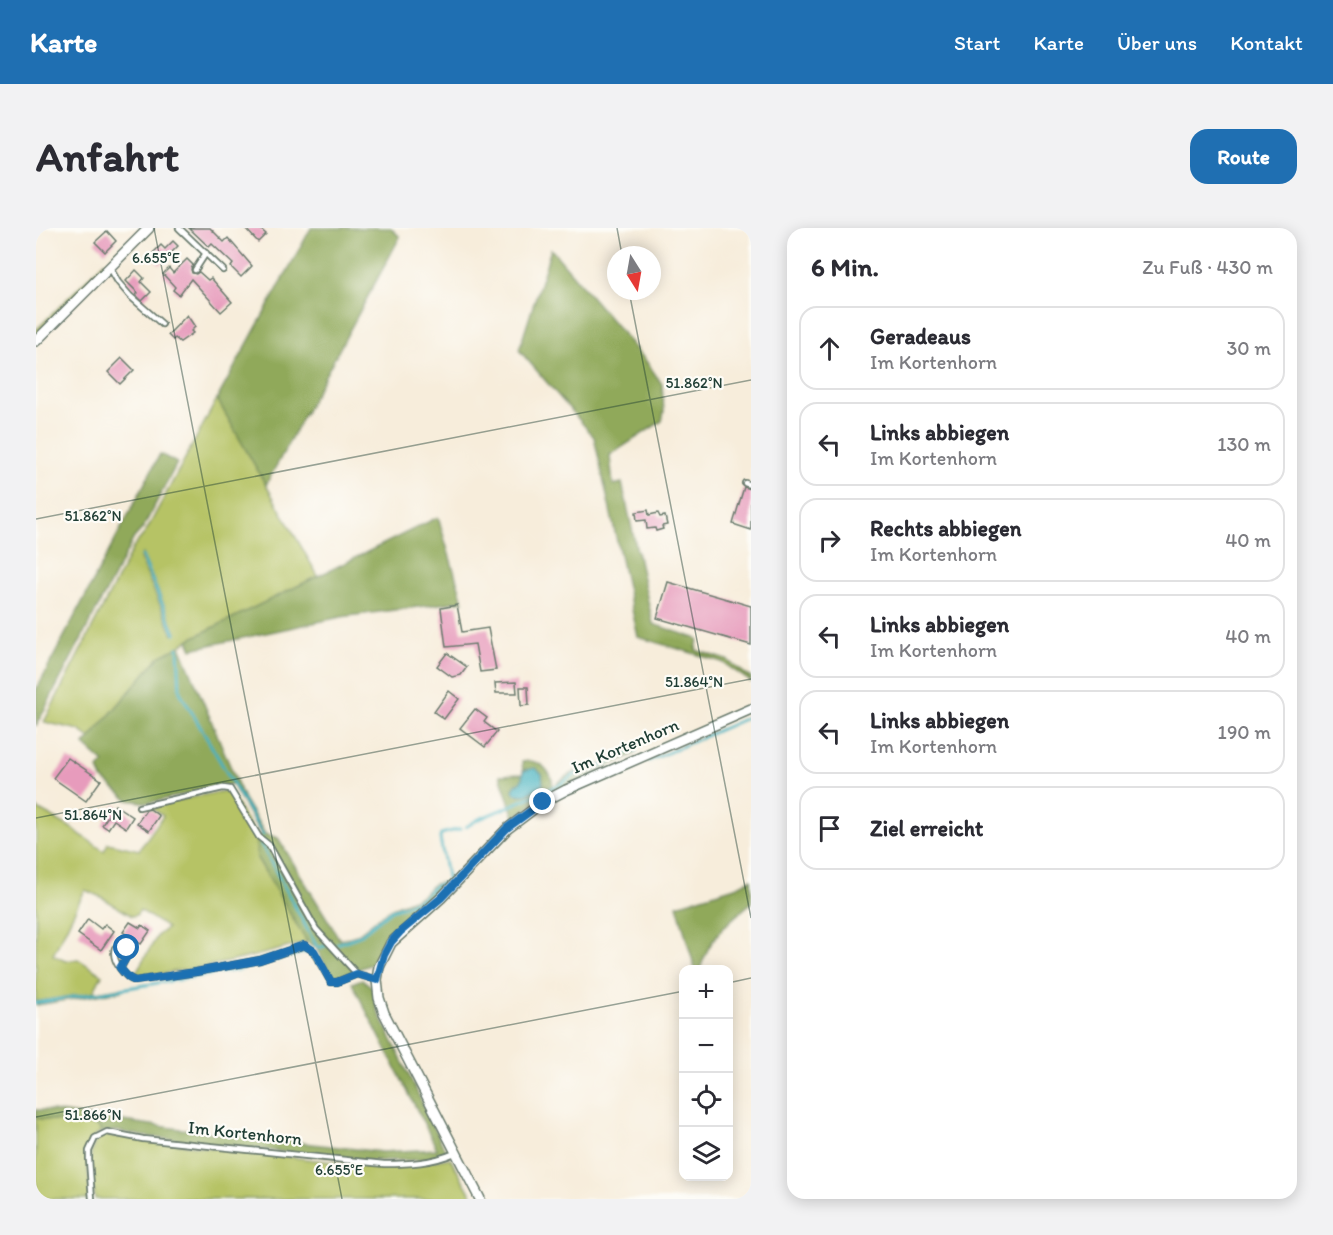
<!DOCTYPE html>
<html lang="de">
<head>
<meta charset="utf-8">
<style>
  body { margin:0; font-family:Itim,sans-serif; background:#f2f2f3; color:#2b2b33 }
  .controls { position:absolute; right:18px; bottom:18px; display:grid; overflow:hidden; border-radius:12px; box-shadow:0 3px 15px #0003 }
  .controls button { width:54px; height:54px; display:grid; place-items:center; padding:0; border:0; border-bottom:2px solid #e1e1e2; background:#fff; color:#2b2b33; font:30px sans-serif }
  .compass { position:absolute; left:571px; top:18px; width:54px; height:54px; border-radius:50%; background:#fff; box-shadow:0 3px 15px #0003; rotate:169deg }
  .stop { position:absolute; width:18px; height:18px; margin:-14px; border:4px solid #1f6fb2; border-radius:50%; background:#fff }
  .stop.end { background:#1f6fb2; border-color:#fff; box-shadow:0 2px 6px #0008 }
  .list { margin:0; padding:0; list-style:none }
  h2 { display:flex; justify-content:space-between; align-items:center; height:78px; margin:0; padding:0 24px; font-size:26px }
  h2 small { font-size:20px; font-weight:400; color:#7c7c81 }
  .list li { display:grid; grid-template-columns:39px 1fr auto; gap:18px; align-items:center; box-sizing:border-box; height:84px; margin:0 12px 12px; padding:0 12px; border:2px solid #e1e1e2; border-radius:18px }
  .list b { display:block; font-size:22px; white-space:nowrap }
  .list p { margin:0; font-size:20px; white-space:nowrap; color:#7c7c81 }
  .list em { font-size:20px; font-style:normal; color:#7c7c81 }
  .icon { flex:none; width:33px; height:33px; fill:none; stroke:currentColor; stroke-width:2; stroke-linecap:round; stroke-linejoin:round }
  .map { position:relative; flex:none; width:715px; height:971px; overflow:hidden; border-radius:18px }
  header { display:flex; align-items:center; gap:36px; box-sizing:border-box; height:84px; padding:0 30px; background:#1f6fb2; color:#fff }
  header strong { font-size:28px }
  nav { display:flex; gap:33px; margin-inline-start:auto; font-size:21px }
  .intro { display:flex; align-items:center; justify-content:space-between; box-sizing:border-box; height:144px; padding:0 36px }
  h1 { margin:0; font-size:42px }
  .button { padding:15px 27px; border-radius:18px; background:#1f6fb2; color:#fff; font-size:21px; font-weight:700 }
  main { display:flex; gap:36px; padding:0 36px }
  aside { flex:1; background:#fff; border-radius:18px; box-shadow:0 3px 15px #0003 }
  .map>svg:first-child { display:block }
</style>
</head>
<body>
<header>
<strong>Karte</strong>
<nav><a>Start</a><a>Karte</a><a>Über uns</a><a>Kontakt</a></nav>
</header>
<div class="intro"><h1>Anfahrt</h1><a class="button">Route</a></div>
<main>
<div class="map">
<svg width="715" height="971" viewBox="0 0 715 971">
  <rect width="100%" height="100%" fill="#fdfcf7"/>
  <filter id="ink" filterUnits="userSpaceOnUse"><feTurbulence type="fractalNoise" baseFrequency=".0167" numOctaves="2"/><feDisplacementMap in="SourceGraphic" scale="12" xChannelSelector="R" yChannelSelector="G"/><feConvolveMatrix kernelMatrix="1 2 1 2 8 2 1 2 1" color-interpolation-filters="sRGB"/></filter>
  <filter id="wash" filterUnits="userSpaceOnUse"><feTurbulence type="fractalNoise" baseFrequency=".008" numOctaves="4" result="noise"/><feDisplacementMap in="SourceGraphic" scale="24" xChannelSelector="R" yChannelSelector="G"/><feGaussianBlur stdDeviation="1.35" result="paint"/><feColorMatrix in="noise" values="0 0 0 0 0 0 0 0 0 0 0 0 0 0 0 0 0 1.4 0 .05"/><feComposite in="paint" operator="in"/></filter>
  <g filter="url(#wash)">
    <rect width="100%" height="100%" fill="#f7eddb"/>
    <g fill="#b6c365" stroke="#6a804c" stroke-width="1.5" fill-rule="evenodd">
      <path d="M68,34l4,4 -72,70v-6z"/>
      <path d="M181,171l101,177 -130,64 -11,9 -18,8 -69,81 -11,-8 -35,-8 90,-176 11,-13zM106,326l34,79 -3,2 -33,-77z"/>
      <path d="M188,563l8,5 24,41 1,21 50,84c-58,17 -115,29 -174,35l25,-42 9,-7 -27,-18 -4,5 -4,1 -29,-18 -18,-8 -32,65 12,6 13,-2 24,16 -9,18 -57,9v-194l32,18 36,25 4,-8 31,7 24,-34 -13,-9 18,-5z"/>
      <path d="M0,890l62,8 3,6c-24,14 -9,45 -11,67h-54z"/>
      <path d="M68,907l254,30 43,1 49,-8 24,41h-379c-2,-19 -13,-54 9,-64z"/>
    </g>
    <g fill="#90a95a" stroke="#587347" stroke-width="1.5">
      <path d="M275,0h80l9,9 -134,248 -49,-86z"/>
      <path d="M515,21l95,112 16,23 2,28 -2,9 -52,34 3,30 9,-2 31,141 45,15 -2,11 31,10 24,18v4l-29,-20 -84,-25 -44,-200 -75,-87z"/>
      <path d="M124,226l17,9 -34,65 -9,10 -98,188v-36z"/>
      <path d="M402,289l25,84 -122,16 -149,32 -4,-9z"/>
      <path d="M144,418l64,153 21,35 13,4 62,102 17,-5 33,-26 31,-13 13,-12 11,-2 4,2 -60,52 -6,9 -9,20h-5l-36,14 -17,-31 -9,-6 -50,-84 -1,-21 5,-2 -29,-51 -84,19 -20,-3 -26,-22 -4,-9 6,-6 -20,-18 75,-88z"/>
      <path d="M589,522h11l-1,4 -86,40 -35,23 -14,-42 22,-1 1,4 -2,4 -5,3 -3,5 6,6 7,-27 -3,2 -1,-9c17,-4 30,8 31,25l14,-11 14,-7 21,-5z"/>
      <path d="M715,651v24c-27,23 -40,32 -51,66h-5l-18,-64 61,-19z"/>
      <path d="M326,751l10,8 5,22 70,145 -23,6 -60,1 -222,-25 -25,-5 -16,1 -3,-6 -62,-8v-8h8l129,18 209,24 55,-3 -85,-166z"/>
      <path d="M85,760v3l-85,14v-3z"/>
    </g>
    <path fill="#44b2c0" stroke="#32787a" stroke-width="1.5" d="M499,540l7,6 1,11 -17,10 -11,-1 -2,-4 3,-5c8,-4 6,-7 7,-14z"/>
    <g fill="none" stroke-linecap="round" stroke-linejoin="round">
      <g stroke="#44b2c0" stroke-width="3">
        <path d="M106,328l33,78"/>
        <path d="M142,420l2,44 83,143"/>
        <path d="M613,533l102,-45"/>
        <path d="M430,599l11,-7 84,-36c16,-13 22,-11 40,-18 12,-4 21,-15 35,-15"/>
        <path d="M225,616l56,103 2,1 8,-3"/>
        <path d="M301,716l22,-8 32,-26 16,-5 16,-8 11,-11 14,-4 -8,-44 1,-4 19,-5"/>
        <path d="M0,775l201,-33 69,-18"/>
      </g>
    </g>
    <g id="blocks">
      <g fill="#e79bbc">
        <path d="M153,0h21l14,14 4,-4 24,28 -11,11 -10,-10 2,-3 -21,-20 -3,3z"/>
        <path d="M209,0h14l7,6 -8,8z"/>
        <path d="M71,3l9,10 -11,11 -10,-10z"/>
        <path d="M137,13l5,5 -18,18 -9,-9 10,-10 4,4z"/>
        <path d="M151,31l6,6 -2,4 1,4 4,1 3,-2 9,8 3,-2 21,24 -11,10 -30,-33 -12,16 -6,-5 2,-3 -12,-13 6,-6 4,5z"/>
        <path d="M100,42l8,8 -3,4 10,10 -9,9 -6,-6 2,-2 -12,-12z"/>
        <path d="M151,87l8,12 -4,4 2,2 -13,9 -5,-4 -2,2 -5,-5z"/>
        <path d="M86,130l12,12 -14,14 -12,-12z"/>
        <path d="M708,259l7,2v41l-18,-6z"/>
        <path d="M612,282l1,5 9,-2 2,4 5,-1 2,9 -5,1 1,3 -7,2 -1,-3 -8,1 -1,-9 -9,1 -1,-9z"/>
        <path d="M632,354l83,24v39l-94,-27z"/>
        <path d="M421,377l5,27 26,-4 8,42 -16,2 -5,-28 -29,3 -5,-39z"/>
        <path d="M411,425l20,14 -6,8 -9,2 -15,-11z"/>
        <path d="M480,454l1,11h-21l-1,-10z"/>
        <path d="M484,459h8l1,18 -8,1z"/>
        <path d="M413,463l10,8 -15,20 -10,-7z"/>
        <path d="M439,481l12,9 -3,4 13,10 -12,15 -25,-19z"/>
        <path d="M32,530l33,22 -15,21 -33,-23z"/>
        <path d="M79,577l18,12 -7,11 -12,-8 -6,9 -6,-4z"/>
        <path d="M114,581l9,7 -10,15 -12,-8 9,-13z"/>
        <path d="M52,691l13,10 4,-5 9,7 -13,19 -23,-16z"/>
        <path d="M94,694l10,6 2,-3 8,6 -9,13 -18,-12z"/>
      </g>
    </g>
  </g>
  <g filter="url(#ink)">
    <use href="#blocks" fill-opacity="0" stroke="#6b7b6e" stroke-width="1.5"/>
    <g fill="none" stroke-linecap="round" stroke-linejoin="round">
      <defs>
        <g id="lane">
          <path d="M143,0l44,42"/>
          <path d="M74,40l8,14 12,14 32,28"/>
          <path d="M159,42l11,-17"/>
          <path d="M709,255l6,2"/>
          <path d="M103,579l84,-19 7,1 29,48 10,8 47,84 41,45"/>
          <path d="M85,740l6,-13v-7l-6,-4 -6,4c-4,12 9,29 20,33l61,-9 64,-12 45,-15 8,6 18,31h6l20,-8 20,6"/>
          <path d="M56,971l-3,-39v-9l6,-13 12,-6 36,7 241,25c25,0 48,-1 71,-11"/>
        </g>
        <g id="street">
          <path d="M0,113l113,-113"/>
          <path d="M444,971l-96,-186 -5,-15 -2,-18 2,-13 12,-24 50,-45 66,-69 36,-27 23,-12 185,-81"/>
        </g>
      </defs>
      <use href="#lane" stroke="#6b7b6e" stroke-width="8"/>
      <use href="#street" stroke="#6b7b6e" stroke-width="12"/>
      <use href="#lane" stroke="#fff" stroke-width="4.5"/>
      <use href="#street" stroke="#fff" stroke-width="9"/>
    </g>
  </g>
  <g fill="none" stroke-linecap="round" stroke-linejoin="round" filter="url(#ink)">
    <path stroke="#1f6fb2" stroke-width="8" d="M91,720l1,7 -8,13 9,10 6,3 61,-9 64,-12 44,-15 10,6 17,31h6l20,-8 20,6 7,-25 7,-13 9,-10 41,-34 66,-70 36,-26"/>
  </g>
  <path fill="none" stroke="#1f3d34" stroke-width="1.5" stroke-opacity="0.45" d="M118,0l188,971M581,0l5,27M593,63l122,627M0,291l715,-139M0,590l715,-139M692,755l23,-5M0,889l648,-126"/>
  <g text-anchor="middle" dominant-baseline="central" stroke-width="4.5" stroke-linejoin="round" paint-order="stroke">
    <g font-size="18" fill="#1f3d34" stroke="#fdfcf7">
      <text transform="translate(589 518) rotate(-23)">Im Kortenhorn</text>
      <text transform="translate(209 905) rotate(6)">Im Kortenhorn</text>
    </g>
  </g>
  <g font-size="15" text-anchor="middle" fill="#1f3d34" stroke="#fdfcf7" stroke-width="4.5" stroke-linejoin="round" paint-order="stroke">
    <text x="120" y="35">6.655°E</text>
    <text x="658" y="160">51.862°N</text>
    <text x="57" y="293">51.862°N</text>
    <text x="658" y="459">51.864°N</text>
    <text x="57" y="592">51.864°N</text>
    <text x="57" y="892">51.866°N</text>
    <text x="303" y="947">6.655°E</text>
  </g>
</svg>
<div class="controls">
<button>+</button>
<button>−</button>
<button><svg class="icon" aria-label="locate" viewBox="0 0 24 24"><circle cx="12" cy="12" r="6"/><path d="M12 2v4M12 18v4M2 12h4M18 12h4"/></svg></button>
<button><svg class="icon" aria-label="layers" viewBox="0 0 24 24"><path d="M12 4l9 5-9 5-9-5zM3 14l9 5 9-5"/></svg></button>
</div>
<svg class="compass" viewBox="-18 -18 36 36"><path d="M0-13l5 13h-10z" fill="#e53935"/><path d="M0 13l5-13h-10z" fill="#7c7c81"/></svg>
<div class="stop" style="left:91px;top:720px"></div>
<div class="stop end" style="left:507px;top:574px"></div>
</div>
<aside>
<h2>6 Min.<small>Zu Fuß · 430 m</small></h2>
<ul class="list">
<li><svg class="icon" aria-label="ahead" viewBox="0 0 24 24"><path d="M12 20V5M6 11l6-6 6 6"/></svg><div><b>Geradeaus</b><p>Im Kortenhorn</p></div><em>30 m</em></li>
<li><svg class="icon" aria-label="left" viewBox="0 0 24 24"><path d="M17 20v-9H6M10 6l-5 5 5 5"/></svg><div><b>Links abbiegen</b><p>Im Kortenhorn</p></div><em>130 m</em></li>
<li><svg class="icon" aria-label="right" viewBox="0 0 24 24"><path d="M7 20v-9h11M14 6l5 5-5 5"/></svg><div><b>Rechts abbiegen</b><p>Im Kortenhorn</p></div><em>40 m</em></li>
<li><svg class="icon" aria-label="left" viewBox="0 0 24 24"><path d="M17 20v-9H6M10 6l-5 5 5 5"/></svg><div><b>Links abbiegen</b><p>Im Kortenhorn</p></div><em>40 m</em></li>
<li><svg class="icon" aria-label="left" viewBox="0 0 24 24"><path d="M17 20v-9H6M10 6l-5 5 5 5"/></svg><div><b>Links abbiegen</b><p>Im Kortenhorn</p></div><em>190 m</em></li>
<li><svg class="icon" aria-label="arrive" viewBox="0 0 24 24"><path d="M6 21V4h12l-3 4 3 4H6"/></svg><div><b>Ziel erreicht</b></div></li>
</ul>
</aside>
</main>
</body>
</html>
